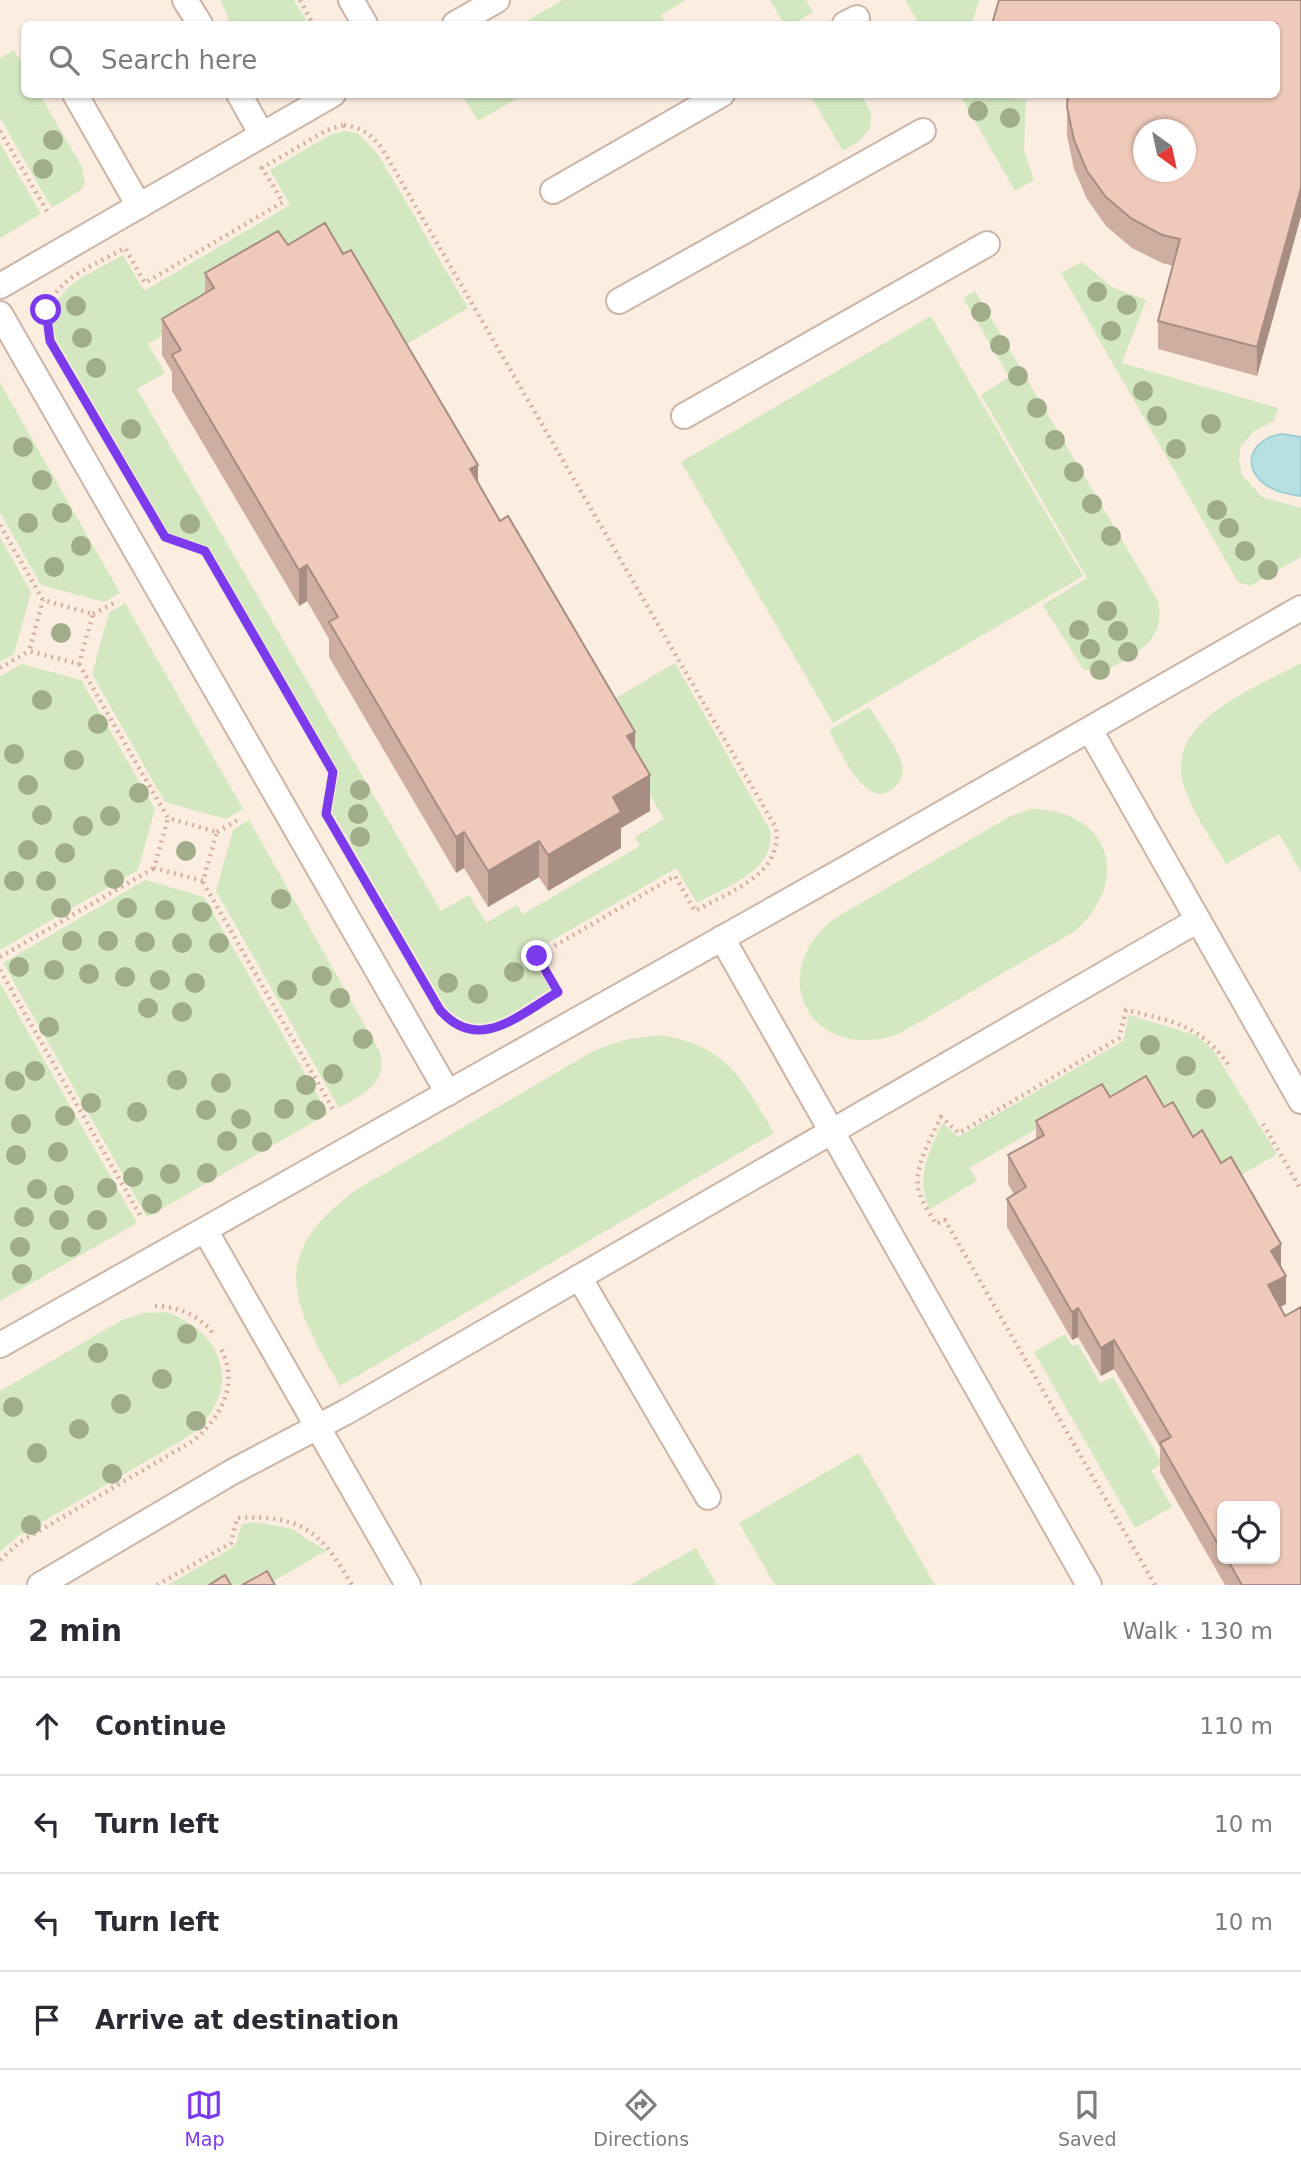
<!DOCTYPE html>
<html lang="en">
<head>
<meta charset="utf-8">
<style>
  body { margin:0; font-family:"DejaVu Sans",sans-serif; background:#f2f2f3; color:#2b2b33 }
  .controls { position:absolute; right:21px; bottom:21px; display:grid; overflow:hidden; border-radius:10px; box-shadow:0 2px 5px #0004 }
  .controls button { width:63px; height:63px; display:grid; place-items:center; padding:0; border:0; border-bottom:2px solid #e1e1e2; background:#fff; color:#2b2b33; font:35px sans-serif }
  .compass { position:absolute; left:1133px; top:119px; width:63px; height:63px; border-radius:50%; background:#fff; box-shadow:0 2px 5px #0004; rotate:147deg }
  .stop { position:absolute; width:21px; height:21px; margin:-16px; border:5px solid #7c3aed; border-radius:50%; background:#fff }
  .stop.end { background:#7c3aed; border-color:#fff; box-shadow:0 2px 7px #0008 }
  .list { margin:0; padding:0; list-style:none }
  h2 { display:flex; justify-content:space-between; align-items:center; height:91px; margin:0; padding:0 28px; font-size:30px }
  h2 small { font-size:23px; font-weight:400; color:#7c7c81 }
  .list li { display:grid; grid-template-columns:46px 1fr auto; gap:21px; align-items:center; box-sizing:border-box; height:98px; padding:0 28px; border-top:2px solid #e1e1e2 }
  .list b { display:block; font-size:26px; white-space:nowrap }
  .list em { font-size:23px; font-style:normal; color:#7c7c81 }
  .icon { flex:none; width:38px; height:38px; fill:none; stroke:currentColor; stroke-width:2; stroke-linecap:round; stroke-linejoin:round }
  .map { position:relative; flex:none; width:1301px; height:1585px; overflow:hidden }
  .search { position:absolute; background:#fff; box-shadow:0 2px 5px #0004; left:21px; right:21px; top:21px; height:77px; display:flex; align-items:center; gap:18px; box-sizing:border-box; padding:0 24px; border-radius:10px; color:#7c7c81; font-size:26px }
  .sheet { height:483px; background:#fff }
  nav { display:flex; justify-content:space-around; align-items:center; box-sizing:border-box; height:98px; border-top:2px solid #e1e1e2; background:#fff; font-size:19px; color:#7c7c81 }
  nav a { display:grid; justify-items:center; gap:4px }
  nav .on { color:#7c3aed }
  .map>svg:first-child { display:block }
</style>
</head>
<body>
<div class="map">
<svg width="1301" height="1585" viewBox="0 0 1301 1585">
  <rect width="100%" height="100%" fill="#fbeee1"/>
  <g fill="#d3e7c0">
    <path d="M220,0h74l14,24h-77z"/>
    <path d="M563,0h123l-25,15 5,9h-145z"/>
    <path d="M770,0h36l7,12 -20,12h-9z"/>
    <path d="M905,0h74l-7,24h-53z"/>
    <path d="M14,50l10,18v26l16,1 42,72 3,15 -3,7 -30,19 -52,-90v-60z"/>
    <path d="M462,95v-1l61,1 -45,26z"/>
    <path d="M810,95h51l10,17 -1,16 -12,14 -15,9z"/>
    <path d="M960,95h36l30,5 -2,50 10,30 -19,11z"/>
    <path d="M344,131l14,2 20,21 90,154 -68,40 -220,-23 -32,19 17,29 -28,16 304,522 28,-16 17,28 31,-18 6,9 117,-68 -5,-9 29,-18 -26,-44 -31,-72 68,-40 95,167c6,41 -43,56 -73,73l-21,-35 -147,86 21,35c-35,21 -70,56 -105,17l-113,-194 7,-41 -130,-224 -40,-14 -113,-194c-16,-50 32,-63 67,-84l21,36 146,-86 -20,-35 60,-35z"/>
    <path d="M0,143l41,71 -41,24z"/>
    <path d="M1082,262l30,25 34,13 -24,63 156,45 -4,13 -20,10 -13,15 -2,13 3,16 20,22 39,11v49l-51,29 -12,-4 -177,-309z"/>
    <path d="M975,291l183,310c10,42 -28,56 -58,73l-17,-5 -40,-64 44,-27 -106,-183 28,-18 -46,-79z"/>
    <path d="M931,316l152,260 -250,147 -152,-261z"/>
    <path d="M0,383l120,210 -16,9 -63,-17 -41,-73z"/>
    <path d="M0,537l31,55 -17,62 -14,8z"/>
    <path d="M125,603l118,206 -17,10 -61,-17 -73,-128 17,-61z"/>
    <path d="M1301,663v209l-22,-38 -53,30c-15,-26 -35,-53 -43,-81 -17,-64 74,-95 118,-120z"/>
    <path d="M22,664l59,16 74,129 -17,61 -138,80v-274z"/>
    <path d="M869,707c9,14 33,47 34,63 0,7 -5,14 -10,19 -29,22 -53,-40 -64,-59z"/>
    <path d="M1030,809c79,0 103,70 45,122l-176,103c-87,30 -135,-57 -67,-114l177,-103z"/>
    <path d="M249,820l131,232c8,32 -17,42 -41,56l-123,-217 17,-61z"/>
    <path d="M145,880l59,17 124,217 -181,103 -144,-254z"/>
    <path d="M0,983l137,240 -137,78z"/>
    <path d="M1129,1015l66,20 18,15 64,104 -51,30 -120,-78 -8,-13 -129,75 8,13 -47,28c-16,-28 -1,-59 13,-86l15,14 165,-96z"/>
    <path d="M660,1035c67,10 82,44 114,98l-434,253c-48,-83 -74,-130 16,-196l239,-140 33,-11z"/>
    <path d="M167,1312c62,24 75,80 22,124l-172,101 -17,15v-161l122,-71 22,-7z"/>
    <path d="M1065,1334l7,12 6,-2 22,39 13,-6 49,87 -11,6 21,37 -37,21 -101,-176z"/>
    <path d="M859,1453l76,132h-160l-36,-62z"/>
    <path d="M254,1522l38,7 34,22 -54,31 -7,-12 -26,15h-71l67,-39 7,-22z"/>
    <path d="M696,1548l21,37h-87z"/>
  </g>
  <path fill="#b7e0e3" stroke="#9dd0d4" stroke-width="2" d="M1282,434l19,3v59c-15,-2 -30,-5 -41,-16 -20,-21 -2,-43 22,-46z"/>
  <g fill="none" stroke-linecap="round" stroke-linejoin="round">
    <defs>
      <g id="service">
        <path d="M185,0l15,24"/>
        <path d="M351,0l14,24"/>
        <path d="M455,24l42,-24"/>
        <path d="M845,24l12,-6"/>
        <path d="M75,94l64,112"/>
        <path d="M239,94l23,41"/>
        <path d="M553,191l169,-97"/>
        <path d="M0,286l333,-192"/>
        <path d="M619,301l304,-170"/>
        <path d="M0,314l448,779"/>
        <path d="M684,416l303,-172"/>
        <path d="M1090,730l211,371"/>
        <path d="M722,938l367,647"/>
        <path d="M205,1230l203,355"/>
        <path d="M579,1277l129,220"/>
        <path d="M0,1345l847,-477 454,-260"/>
        <path d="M40,1585l192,-113 114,-60 852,-492"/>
      </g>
    </defs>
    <use href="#service" stroke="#cab5a8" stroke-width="28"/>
    <g stroke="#d3ae9e" stroke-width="4.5" stroke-dasharray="2 5" stroke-linecap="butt">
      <path d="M300,0l13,24"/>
      <path d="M344,125c19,3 28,10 39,25l393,678c7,47 -46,63 -81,83l-20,-35 -138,80 21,36c-40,23 -80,62 -118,18l-114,-196 7,-42 -128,-221 -40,-14 -115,-196c-16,-57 35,-70 75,-93l20,35 138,-81 -21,-34 65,-38z"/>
      <path d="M0,131l47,80"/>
      <path d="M0,525l43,75 50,14 -14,50 -50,-13 14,-51"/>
      <path d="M93,614l25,-13"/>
      <path d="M79,664l89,154 49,14 -14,49 -49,-13 14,-50"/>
      <path d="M0,668l29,-17"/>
      <path d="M217,832l24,-14"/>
      <path d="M203,882l131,229"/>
      <path d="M0,957l154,-89"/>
      <path d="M0,970l141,247"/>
      <path d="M1263,1124l38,66"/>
      <path d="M155,1306c22,0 47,10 59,29"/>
      <path d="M0,1560l20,-18 173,-101c27,-23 47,-56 28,-92"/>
      <path d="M157,1585l74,-42 6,-25c65,-4 84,14 115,67"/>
      <path d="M1155,1585l-210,-365 -9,4c-5,-9 -12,-19 -16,-29 -9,-24 11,-57 21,-78l18,16 160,-95 7,-28c50,12 73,14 105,58"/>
    </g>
    <use href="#service" stroke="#fff" stroke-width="24"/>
  </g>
  <g fill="#a0ac8a">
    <circle cx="978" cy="111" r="10"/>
    <circle cx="1010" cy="118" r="10"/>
    <circle cx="53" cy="140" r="10"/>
    <circle cx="43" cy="169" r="10"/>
    <circle cx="1097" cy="292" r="10"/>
    <circle cx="1127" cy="305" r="10"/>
    <circle cx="76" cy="306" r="10"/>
    <circle cx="981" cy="312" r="10"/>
    <circle cx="1111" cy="331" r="10"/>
    <circle cx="82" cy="338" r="10"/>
    <circle cx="1000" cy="345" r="10"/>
    <circle cx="96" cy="368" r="10"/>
    <circle cx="1018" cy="376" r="10"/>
    <circle cx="1143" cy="391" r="10"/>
    <circle cx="1037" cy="408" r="10"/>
    <circle cx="1157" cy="416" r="10"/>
    <circle cx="1211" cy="424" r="10"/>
    <circle cx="131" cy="429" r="10"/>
    <circle cx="1055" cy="440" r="10"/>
    <circle cx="23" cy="447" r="10"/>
    <circle cx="1176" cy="449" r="10"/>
    <circle cx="1074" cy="472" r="10"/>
    <circle cx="42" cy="480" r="10"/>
    <circle cx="1092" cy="504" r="10"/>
    <circle cx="1217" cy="510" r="10"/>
    <circle cx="62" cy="513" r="10"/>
    <circle cx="28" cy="523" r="10"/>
    <circle cx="190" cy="524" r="10"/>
    <circle cx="1229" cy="528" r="10"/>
    <circle cx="1111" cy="536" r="10"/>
    <circle cx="81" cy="546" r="10"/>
    <circle cx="1245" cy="551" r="10"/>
    <circle cx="54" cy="567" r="10"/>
    <circle cx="1268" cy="570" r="10"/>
    <circle cx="1107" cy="611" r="10"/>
    <circle cx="1079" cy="630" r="10"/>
    <circle cx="1118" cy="631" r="10"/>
    <circle cx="61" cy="633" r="10"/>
    <circle cx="1090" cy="649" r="10"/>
    <circle cx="1128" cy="652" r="10"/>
    <circle cx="1100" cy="670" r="10"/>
    <circle cx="42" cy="700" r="10"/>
    <circle cx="98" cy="724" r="10"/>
    <circle cx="14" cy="754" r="10"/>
    <circle cx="74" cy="760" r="10"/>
    <circle cx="28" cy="785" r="10"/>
    <circle cx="360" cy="790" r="10"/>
    <circle cx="139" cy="793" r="10"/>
    <circle cx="358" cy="814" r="10"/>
    <circle cx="42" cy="815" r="10"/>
    <circle cx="110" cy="816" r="10"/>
    <circle cx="83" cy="826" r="10"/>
    <circle cx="360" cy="837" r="10"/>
    <circle cx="28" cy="850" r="10"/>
    <circle cx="186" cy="851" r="10"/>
    <circle cx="65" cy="853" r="10"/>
    <circle cx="114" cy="879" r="10"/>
    <circle cx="14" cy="881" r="10"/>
    <circle cx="46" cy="881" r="10"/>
    <circle cx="281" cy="899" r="10"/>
    <circle cx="61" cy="908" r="10"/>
    <circle cx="127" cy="908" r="10"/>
    <circle cx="165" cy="910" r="10"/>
    <circle cx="202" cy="912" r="10"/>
    <circle cx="72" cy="941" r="10"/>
    <circle cx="108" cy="941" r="10"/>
    <circle cx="145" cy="942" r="10"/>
    <circle cx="182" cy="943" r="10"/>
    <circle cx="219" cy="943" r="10"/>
    <circle cx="19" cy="967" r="10"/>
    <circle cx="54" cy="970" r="10"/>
    <circle cx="514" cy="972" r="10"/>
    <circle cx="89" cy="974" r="10"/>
    <circle cx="322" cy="976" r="10"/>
    <circle cx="125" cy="977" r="10"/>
    <circle cx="160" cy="980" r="10"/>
    <circle cx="195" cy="983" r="10"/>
    <circle cx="448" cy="983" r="10"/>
    <circle cx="287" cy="990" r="10"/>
    <circle cx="478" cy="994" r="10"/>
    <circle cx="340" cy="998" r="10"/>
    <circle cx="148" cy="1008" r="10"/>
    <circle cx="182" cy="1012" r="10"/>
    <circle cx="49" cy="1027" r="10"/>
    <circle cx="363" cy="1039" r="10"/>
    <circle cx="1150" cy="1045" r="10"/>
    <circle cx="1186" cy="1066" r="10"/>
    <circle cx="35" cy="1071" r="10"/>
    <circle cx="333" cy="1074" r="10"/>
    <circle cx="177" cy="1080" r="10"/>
    <circle cx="15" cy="1081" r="10"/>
    <circle cx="221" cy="1083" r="10"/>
    <circle cx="306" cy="1085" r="10"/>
    <circle cx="1206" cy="1099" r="10"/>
    <circle cx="91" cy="1103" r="10"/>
    <circle cx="284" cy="1109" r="10"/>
    <circle cx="206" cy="1110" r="10"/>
    <circle cx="316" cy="1110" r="10"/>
    <circle cx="137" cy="1112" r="10"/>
    <circle cx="65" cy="1116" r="10"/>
    <circle cx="241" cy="1119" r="10"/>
    <circle cx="21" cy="1124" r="10"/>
    <circle cx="227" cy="1141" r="10"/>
    <circle cx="262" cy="1142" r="10"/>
    <circle cx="58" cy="1152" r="10"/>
    <circle cx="16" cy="1155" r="10"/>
    <circle cx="207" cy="1173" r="10"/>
    <circle cx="170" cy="1174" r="10"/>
    <circle cx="133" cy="1177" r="10"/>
    <circle cx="107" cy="1188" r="10"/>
    <circle cx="37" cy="1189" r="10"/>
    <circle cx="64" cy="1195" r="10"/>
    <circle cx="152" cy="1204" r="10"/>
    <circle cx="24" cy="1217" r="10"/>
    <circle cx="59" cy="1220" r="10"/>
    <circle cx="97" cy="1220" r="10"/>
    <circle cx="20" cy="1247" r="10"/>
    <circle cx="71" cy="1247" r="10"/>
    <circle cx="22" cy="1274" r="10"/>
    <circle cx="187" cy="1334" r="10"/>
    <circle cx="98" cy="1353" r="10"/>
    <circle cx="162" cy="1379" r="10"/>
    <circle cx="121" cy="1404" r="10"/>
    <circle cx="13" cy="1407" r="10"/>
    <circle cx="196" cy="1421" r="10"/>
    <circle cx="79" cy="1429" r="10"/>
    <circle cx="37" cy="1453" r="10"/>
    <circle cx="112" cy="1474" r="10"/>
    <circle cx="31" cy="1525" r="10"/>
  </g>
  <g fill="#ceaea0" fill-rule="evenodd">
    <path d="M1301,0v216l-44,160 -99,-27v-28l15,-55 -11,-3 -30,-15 -26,-22 -19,-27 -13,-30 -7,-33v-29z"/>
    <path d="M288,245l190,238 157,267 15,61 -29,17v20l-73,43 -9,-14 -51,30 -24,-39 -8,5 -127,-216v-18l-22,-38 -8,5 -127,-215v-19l-10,-17v-36l43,-26v-20z"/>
    <path d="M1110,1097l54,10 29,30 88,130 5,37 -6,3 21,278h-76l-65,-113v-25l-46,-78 -13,7 -23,-39 -6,3 -65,-113v-28l7,-5 -6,-10v-29l28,-15v-19zM1222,1506l53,53h-53z"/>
  </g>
  <g fill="#a78d82">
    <path d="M1301,188v28l-44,160v-29z"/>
    <path d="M478,465v36l-8,-32z"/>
    <path d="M307,565v36l-8,5v-36z"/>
    <path d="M635,732v36l-8,-32z"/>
    <path d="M650,775v36l-29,17v20l-73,43v-36l65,-58z"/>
    <path d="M464,832v36l-8,5v-36z"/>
    <path d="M539,841v36l-51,30v-36z"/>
    <path d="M1281,1244v29l-10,-22z"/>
    <path d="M1286,1276v28l-18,10v-29z"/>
    <path d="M1078,1308v29l-6,3v-28z"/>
    <path d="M1114,1340v29l-13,7v-28z"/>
  </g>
  <g fill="#efcaba" stroke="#a78d82" stroke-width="2" fill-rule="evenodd">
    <path d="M999,0h302v188l-44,159 -99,-26 22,-82 -18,-4 -30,-16 -26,-22 -19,-26 -13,-31 -7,-33 1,-13h209v-70h-285zM1144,130h42v42h-42z"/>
    <path d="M325,223l18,31 8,-4 127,215 -8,4 30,52 8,-5 127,216 -8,4 23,39 -37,22 8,15 -73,43 -9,-14 -51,30 -24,-39 -8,5 -127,-215 9,-5 -31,-52 -8,5 -127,-215 9,-5 -19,-31 52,-31 -9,-15 73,-42 10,14z"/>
    <path d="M1146,1076l18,31 9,-5 20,35 9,-7 19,33 10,-6 50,87 -10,7 15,25 -18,9 17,31 16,-9v278h-59l-15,-26h48v-53h-53v45l-62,-108 11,-6 -57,-97 -13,8 -23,-40 -6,4 -65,-113 19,-12 -18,-32 36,-20 -8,-14 66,-37 8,13z"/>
    <path d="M267,1571l8,14h-33z"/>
    <path d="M225,1575l6,10h-22z"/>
  </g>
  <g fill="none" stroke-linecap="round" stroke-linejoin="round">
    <path stroke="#7c3aed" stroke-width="9" d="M46,310l4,31 115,196 40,14 128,221 -7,42 114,196c38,44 79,5 118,-18l-21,-36"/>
  </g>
</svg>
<div class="controls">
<button><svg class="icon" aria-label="locate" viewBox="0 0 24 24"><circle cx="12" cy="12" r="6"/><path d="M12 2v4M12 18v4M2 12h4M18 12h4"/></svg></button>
</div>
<svg class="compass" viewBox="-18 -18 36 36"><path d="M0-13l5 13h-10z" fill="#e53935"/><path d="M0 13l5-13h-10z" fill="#7c7c81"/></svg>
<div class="stop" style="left:46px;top:310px"></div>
<div class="stop end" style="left:537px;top:956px"></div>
<div class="search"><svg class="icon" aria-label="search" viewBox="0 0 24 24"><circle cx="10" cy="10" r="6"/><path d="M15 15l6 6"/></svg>Search here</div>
</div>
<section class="sheet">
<h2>2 min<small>Walk · 130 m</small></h2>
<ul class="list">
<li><svg class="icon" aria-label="ahead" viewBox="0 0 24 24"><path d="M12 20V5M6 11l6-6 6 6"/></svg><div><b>Continue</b></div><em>110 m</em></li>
<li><svg class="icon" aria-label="left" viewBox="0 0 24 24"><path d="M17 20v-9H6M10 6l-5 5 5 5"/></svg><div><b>Turn left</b></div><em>10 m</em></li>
<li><svg class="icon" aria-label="left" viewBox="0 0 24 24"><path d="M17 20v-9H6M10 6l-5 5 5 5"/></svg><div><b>Turn left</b></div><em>10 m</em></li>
<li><svg class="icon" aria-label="arrive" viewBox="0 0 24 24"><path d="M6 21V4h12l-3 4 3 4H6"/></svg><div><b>Arrive at destination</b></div></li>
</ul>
</section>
<nav>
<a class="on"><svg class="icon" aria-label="map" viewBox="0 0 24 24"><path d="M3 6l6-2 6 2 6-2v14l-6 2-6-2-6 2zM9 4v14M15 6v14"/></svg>Map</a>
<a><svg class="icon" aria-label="directions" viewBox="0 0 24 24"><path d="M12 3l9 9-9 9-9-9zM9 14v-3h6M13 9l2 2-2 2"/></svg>Directions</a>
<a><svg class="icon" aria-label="saved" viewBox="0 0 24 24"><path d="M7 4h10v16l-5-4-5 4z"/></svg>Saved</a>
</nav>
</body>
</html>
